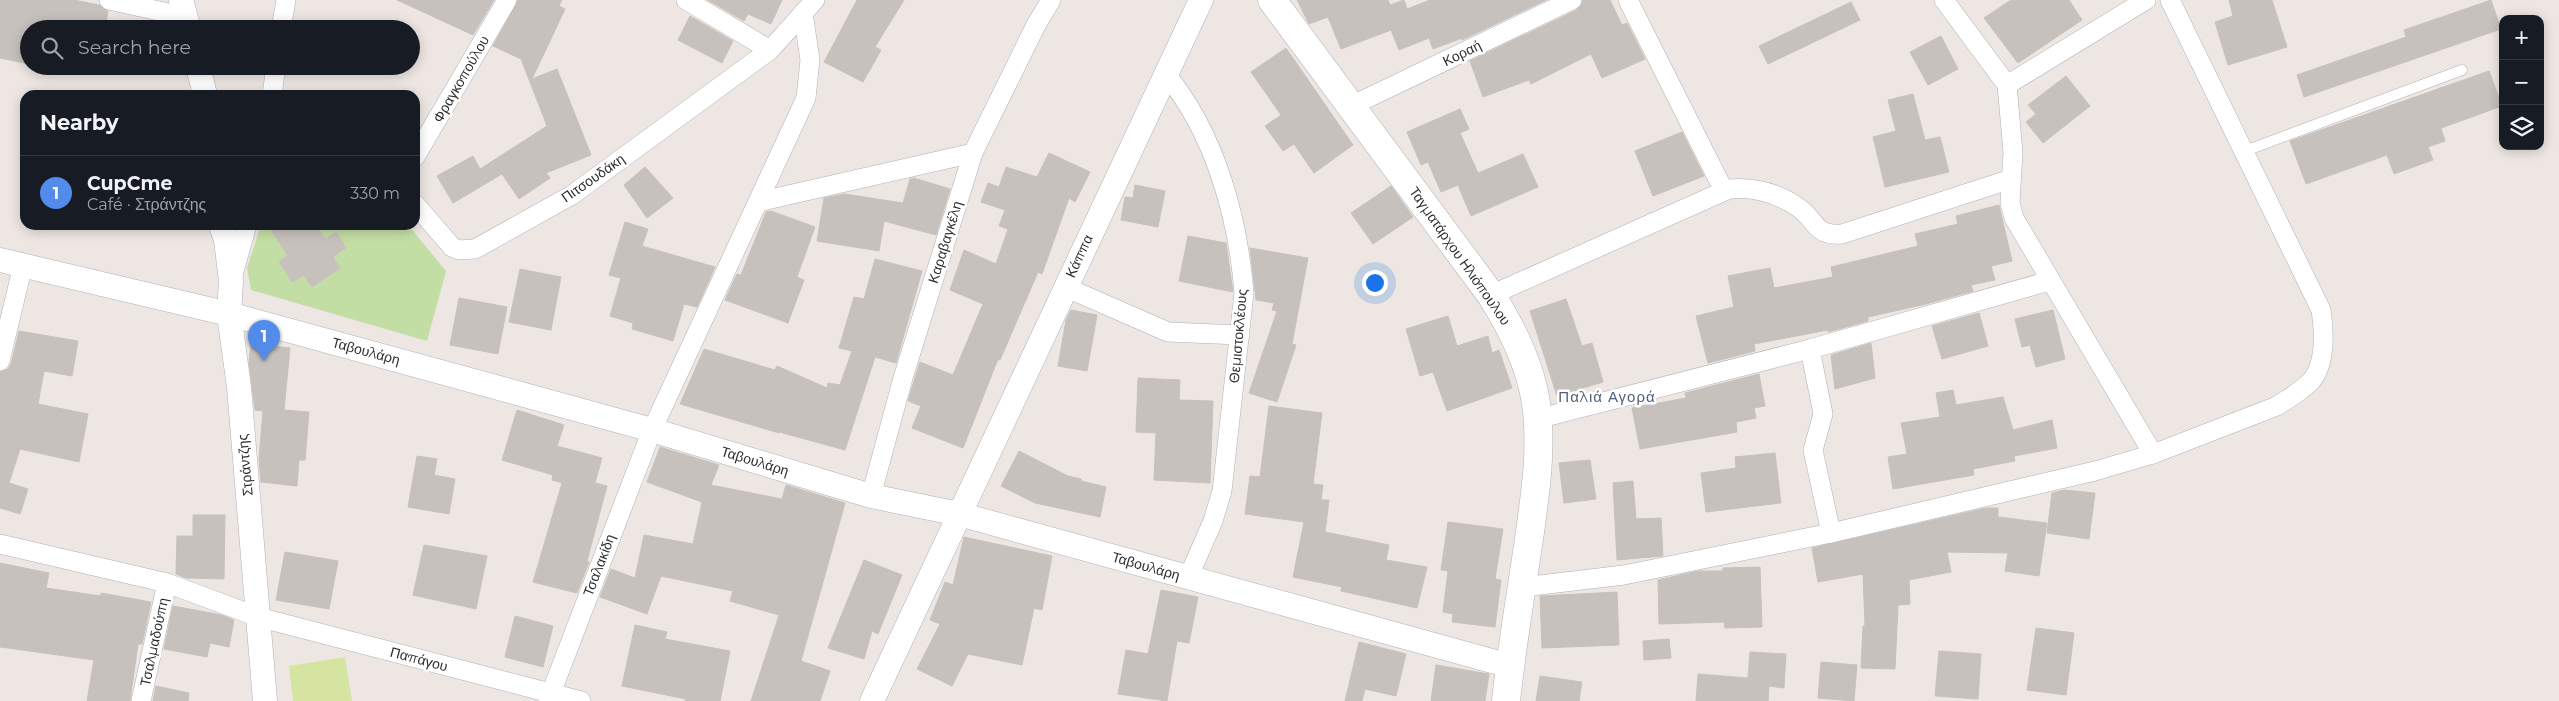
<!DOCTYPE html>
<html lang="en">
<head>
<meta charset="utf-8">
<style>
  body { margin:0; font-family:Montserrat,sans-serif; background:#20242c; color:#f1f3f6 }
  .controls { position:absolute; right:15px; top:15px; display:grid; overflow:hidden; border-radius:10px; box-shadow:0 2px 12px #0003 }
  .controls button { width:45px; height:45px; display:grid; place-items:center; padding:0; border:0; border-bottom:1px solid #363941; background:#171b24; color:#f1f3f6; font:25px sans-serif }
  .you { position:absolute; left:1374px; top:282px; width:18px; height:18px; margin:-12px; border:4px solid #fff; border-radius:50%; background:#1a73e8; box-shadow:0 0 0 8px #1a73e833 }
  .badge { display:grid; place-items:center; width:32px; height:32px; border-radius:50%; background:#528bea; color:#fff; font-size:16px; font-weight:700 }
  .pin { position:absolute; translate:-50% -41px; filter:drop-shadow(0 1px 2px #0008) }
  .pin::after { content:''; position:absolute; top:26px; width:18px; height:15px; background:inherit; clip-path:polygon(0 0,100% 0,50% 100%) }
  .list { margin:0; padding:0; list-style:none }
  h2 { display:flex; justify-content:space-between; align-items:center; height:65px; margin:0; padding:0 20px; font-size:21px }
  h2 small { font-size:16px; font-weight:400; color:#9ea1a6 }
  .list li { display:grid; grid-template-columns:32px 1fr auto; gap:15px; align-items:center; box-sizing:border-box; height:75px; padding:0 20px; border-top:1px solid #363941 }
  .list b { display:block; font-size:19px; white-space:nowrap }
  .list p { margin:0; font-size:16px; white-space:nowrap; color:#9ea1a6 }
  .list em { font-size:16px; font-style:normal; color:#9ea1a6 }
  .icon { flex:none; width:28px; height:28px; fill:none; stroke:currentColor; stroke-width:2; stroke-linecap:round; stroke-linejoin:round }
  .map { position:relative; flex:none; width:2559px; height:701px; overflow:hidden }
  .search { position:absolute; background:#171b24; box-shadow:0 2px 12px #0003; left:20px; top:20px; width:400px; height:55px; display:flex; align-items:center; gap:12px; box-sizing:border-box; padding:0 18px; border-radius:28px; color:#9ea1a6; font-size:19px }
  .panel { position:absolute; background:#171b24; box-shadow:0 2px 12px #0003; left:20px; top:90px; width:400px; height:140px; border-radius:15px }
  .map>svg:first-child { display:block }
</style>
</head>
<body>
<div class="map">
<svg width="2559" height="701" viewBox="0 0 2559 701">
  <rect width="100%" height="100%" fill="#ede6e2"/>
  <path fill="#c3dea4" d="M261,225h147l38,46 -19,70 -176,-51 -4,-22z"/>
  <path fill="#d5e4a1" d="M345,657l7,44h-59l-4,-35z"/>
  <g fill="#c6c1bd" stroke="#c9c1bb">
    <path d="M0,0h74l25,5 9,6 -3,18h-76v35l-29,-6z"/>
    <path d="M397,0h97l-21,35z"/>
    <path d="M518,0h44l-3,6 6,3 -33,70 25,-10 34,86 -45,18 4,5 -31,21 -17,-25 -49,29 -16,-27 36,-20 7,13 67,-43 -26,-67 -28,-13z"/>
    <path d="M708,0h74l-11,24 -23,-10 -4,7z"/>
    <path d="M857,0h47l-29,47 6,3 -18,32 -39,-20z"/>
    <path d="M1297,0h91l2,5 14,-5 3,9 23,-9h116l-84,40v-2l-29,11 -4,-11 -30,12 -8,-20 -50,19 -13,-32 -19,7z"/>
    <path d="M1583,0h27l12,25 5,-2 18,36 -43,19 -11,-24 -60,30 -2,-4 -46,17 -13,-36 107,-51z"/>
    <path d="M2011,0h58l13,20 -64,43 -34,-45z"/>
    <path d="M2229,0h43l15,47 -59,18 -13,-43 18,-6z"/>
    <path d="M2491,0l10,29 -197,68 -7,-22 109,-38 -2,-7z"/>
    <path d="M1851,2l9,18 -92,44 -9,-18z"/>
    <path d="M690,16l43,25 -11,22 -44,-23z"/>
    <path d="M1941,36l17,33 -30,16 -18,-33z"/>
    <path d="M1286,48l67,97 -39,28 -20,-29 -11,7 -18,-25 16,-11 -30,-43z"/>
    <path d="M2489,71l13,35 -61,22 4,13 -17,6 5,13 -39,14 -7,-19 -81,29 -16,-43z"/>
    <path d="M2066,76l24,30 -47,37 -17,-21 10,-8 -8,-9z"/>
    <path d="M1913,94l12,46 15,-3 9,35 -64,15 -12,-50 23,-6 -8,-31z"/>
    <path d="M1460,109l9,20 -9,4 18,40 45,-19 15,33 -67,29 -13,-31 -17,7 -13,-30 -7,3 -14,-33z"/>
    <path d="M1682,132l22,44 -51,20 -18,-45z"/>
    <path d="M1049,153l41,19 -15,30 -6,-4 -27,76 -4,-2 -38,88 -2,-1 -35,89 -51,-20 9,-22 -13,-5 6,-20 6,-19 33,13 30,-71 -33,-14 14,-40 32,14 12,-35 -9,-3 6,-16 -24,-8 7,-19 11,4 7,-20 31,10z"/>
    <path d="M645,167l28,31 -26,20 -23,-33z"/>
    <path d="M914,178l36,11 -14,46 -52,-14 -5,30 -62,-10 7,-43 21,-4 58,9 7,-24z"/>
    <path d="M1135,185l30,6 -7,36 -37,-7 4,-23 8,1z"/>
    <path d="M1391,186l22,31 -40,27 -22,-31z"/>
    <path d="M1999,205l13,56 -21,5 4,14 -24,5 2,6 -47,13 -58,13v4l-40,11v-2l-74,14 1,7 -47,12 -12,-47 38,-9 -6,-31 42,-8 4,20 59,-11 -2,-10 87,-21 -3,-12 43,-10 -2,-8z"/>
    <path d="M771,211l44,16 -18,50 7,3 -16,43 -63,-23 12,-26 4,1 25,-63z"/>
    <path d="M625,222l23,7 -6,17 73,21 -18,40 -13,-3 -11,37 -41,-12 1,-6 -23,-7 11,-38 -12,-3z"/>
    <path d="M268,225h48l9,14 11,-7 10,16 -13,9 7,11 -28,19 -8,-12 -12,7 -13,-21 9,-5z"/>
    <path d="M1188,236l38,7 7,49 -54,-11z"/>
    <path d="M1250,248l58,10 -16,86 4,1 -19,57 -28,-9 28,-82 -5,-1 2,-7 -18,-3z"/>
    <path d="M875,259l47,12 -26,92 -21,-6 -30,93 -66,-18v1l-99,-29 24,-55 71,21 2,-4 50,22 1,-5 12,2 12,-34 -13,-3 15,-51 10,2z"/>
    <path d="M520,269l41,8 -10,53 -42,-8z"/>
    <path d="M459,298l48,9 -9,47 -48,-9z"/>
    <path d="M1566,299l16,47 10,-3 11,39 -46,14 -27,-85z"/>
    <path d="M1071,310l26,5 -10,56 -29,-5 8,-46z"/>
    <path d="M2053,310l12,49 -29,8 -6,-22 -8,2 -7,-28z"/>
    <path d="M1979,313l9,33 -46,13 -10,-33z"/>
    <path d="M1448,316l9,30 31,-10 4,17 7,-3 13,38 -65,23 -14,-39 -13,4 -14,-47z"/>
    <path d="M19,331l59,10 -6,35 -28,-5 -6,33 50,10 -9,48 -59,-13 -11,34 19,6 -8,25 -20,-6v-136l8,-3 3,-5z"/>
    <path d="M1871,343l4,35 -40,11 -4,-34z"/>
    <path d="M251,344l39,4 -6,62 25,2 -4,48h-6l-2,26 -36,-4 -2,-23 4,-48 -8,-1 -6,-48z"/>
    <path d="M1759,374l6,32 -11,2 2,10 -20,4 1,10 -97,17 -8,-41 54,-10 -1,-5z"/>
    <path d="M1138,378l42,2 -1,20 34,1 -3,82 -56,-3 2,-47 -20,-1z"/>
    <path d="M1953,390l3,15 47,-8 10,33 39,-10 5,28 -43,8 1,5 -42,8 1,6 -81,14 -5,-32 19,-3 -6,-31 39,-6 -4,-24z"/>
    <path d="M1269,406l53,7 -9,71 10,1 -2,15h8l-4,32 64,13 -3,15 41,7 -10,41 -76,-17 1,-4 -49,-10 11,-55 -59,-8 5,-38 10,1z"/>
    <path d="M517,410l47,15 -7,21 45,12 -7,25 12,3 -20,75 2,1 -12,31 -44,-11 29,-99 -10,-3 1,-5 -51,-15z"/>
    <path d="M660,447l59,18 -8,20 71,14 4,-14 59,18 -44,158 29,10 -10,30h-69l28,-86 -49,-14 3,-10 -72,-15 -14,38 -47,-17 11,-28 24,9 9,-43 49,9 9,-42 -55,-20z"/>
    <path d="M1019,451l49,25 13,3v2l25,6 -6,30 -65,-14 -34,-17z"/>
    <path d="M1775,453l6,50 -75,9 -5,-39 35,-5 -1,-11z"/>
    <path d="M417,456l20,3 -3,16 21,4 -6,35 -41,-7z"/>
    <path d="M1590,460l6,39 -32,4 -5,-40z"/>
    <path d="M1633,481l3,38 25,-1 2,38 -46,4 -4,-77z"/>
    <path d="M2065,490l30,3 -6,46 -42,-6 5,-40z"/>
    <path d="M1986,508h12v9l49,6 -8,53 -34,-5 3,-18 -61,-1 4,20 -42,8 1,24 -12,1 -3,64 -34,-1 2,-42h2l-2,-52 -45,8 -6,-34z"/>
    <path d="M193,515h32l-1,64 -38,-1 -10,-4 1,-38h16z"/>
    <path d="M1448,522l55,7 -8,50 6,1 -6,47 -43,-5 1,-8 -10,-2 5,-41 -7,-1z"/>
    <path d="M964,537l88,19 -10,54 -8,-2 -12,57 -54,-11 -16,32 -35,-17 23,-45 -10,-4 15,-38 8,3z"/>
    <path d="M424,545l63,11 -11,53 -63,-14z"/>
    <path d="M285,552l53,9 -9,48 -53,-9z"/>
    <path d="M864,560l38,15 -24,59 -6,-3 -8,28 -36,-11z"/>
    <path d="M0,563l49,10 -3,15 55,8v-3l50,9 -9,42h-4l-8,57h-43l7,-41 -94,-13z"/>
    <path d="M1760,567l2,60 -37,1 -1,-6 -65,2 -1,-44 40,-9h25v-3z"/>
    <path d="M1161,590l37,7 -9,46 -12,-2 -10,60 -49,-7 8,-44 22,4z"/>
    <path d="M1617,592l2,53 -77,3 -2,-52z"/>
    <path d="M173,606l49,9 12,5 -5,27 -19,-4 -3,14 -43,-8z"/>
    <path d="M515,616l38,10 -10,41 -38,-10z"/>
    <path d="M635,625l32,7 -2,7 65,12 -10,50h-35l1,-2 -64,-13z"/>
    <path d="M2036,628l38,5 -8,62 -39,-5z"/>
    <path d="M1669,639l2,19 -27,2 -1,-19z"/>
    <path d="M1359,642l47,12 -10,42 -31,-7 -3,12h-17z"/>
    <path d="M1939,651l42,3 -3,45 -43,-3z"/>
    <path d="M1750,652l36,2 -2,34 -15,-2 -1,15h-72l2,-27 50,4z"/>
    <path d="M1821,662l36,3 -3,36 -36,-3z"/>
    <path d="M1436,665l53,9 -4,27h-54z"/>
    <path d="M1540,676l42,6 -3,19h-43z"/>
    <path d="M156,686l33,7 -1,8h-35z"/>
  </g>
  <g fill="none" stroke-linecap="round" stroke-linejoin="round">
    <defs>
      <path id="service" d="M2245,151l217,-81"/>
      <g id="minor">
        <path d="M109,0l77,17"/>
        <path d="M686,0l84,50"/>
        <path d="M1628,0l96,191"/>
        <path d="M1944,0l63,85 6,67 -3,51 4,15 139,236"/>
        <path d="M281,29l5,-29"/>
        <path d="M1165,73c50,60 73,144 79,220l-22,198 -9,30 -25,57"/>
        <path d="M2007,85l139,-85"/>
        <path d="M272,95l4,-29"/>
        <path d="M1351,106l221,-106"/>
        <path d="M415,157l92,-157"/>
        <path d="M758,202l215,-49"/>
        <path d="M415,204l37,43 7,3 16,-1 97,-54 198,-145 45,-50"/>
        <path d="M233,275l14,-50"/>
        <path d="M1065,287l103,45 72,3"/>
        <path d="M1491,295l238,-106c25,-2 49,4 70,19 18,13 15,28 43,26l169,-55"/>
        <path d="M1810,349l13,65 -10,36 18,83"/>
        <path d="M0,361l23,-96"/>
        <path d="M1537,419l273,-70 239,-68"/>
        <path d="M871,496l32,-118 70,-225 63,-128 15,-25"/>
        <path d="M0,544l167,39 91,34 323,84"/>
        <path d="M1523,587l101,-12 207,-42 264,-62 58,-17 124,-48c12,-8 25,-15 35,-26 14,-18 12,-50 9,-70l-151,-310"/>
        <path d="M141,701l26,-118"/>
        <path d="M548,701l104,-271 154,-332 4,-38 -7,-47"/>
      </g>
      <g id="tertiary">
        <path d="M181,0l8,29"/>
        <path d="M198,66l7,29"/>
        <path d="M221,225l5,15 5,41 -2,33 10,73 26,314"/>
        <path d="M0,260l229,54 423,116 219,66 88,18 551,152"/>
        <path d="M872,701l329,-701"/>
      </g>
      <path id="secondary" d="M1272,0l219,295c21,33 39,69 45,108 6,43 0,86 -6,129 -8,56 -18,112 -24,169"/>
    </defs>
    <use href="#service" stroke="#aeb2b8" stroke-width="11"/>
    <use href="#minor" stroke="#aeb2b8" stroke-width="20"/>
    <use href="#tertiary" stroke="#aeb2b8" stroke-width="25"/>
    <use href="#secondary" stroke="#aeb2b8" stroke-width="29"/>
    <use href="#service" stroke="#fff" stroke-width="10"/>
    <use href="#minor" stroke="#fff" stroke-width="19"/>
    <use href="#tertiary" stroke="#fff" stroke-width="24"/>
    <use href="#secondary" stroke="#fff" stroke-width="28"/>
  </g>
  <g text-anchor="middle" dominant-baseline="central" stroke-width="5" stroke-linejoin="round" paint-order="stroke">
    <g font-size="14" fill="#2e2e2e" stroke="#fff">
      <text transform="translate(1462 53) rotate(-26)">Κοραή</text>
      <text transform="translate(461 79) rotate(-60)">Φραγκοπούλου</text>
      <text transform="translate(593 178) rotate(-35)">Πιτσουδάκη</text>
      <text transform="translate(945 242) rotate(-73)">Καραβαγκέλη</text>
      <text transform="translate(1079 256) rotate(-65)">Κάππα</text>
      <text transform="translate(1460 256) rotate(55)">Ταγματάρχου Ηλιόπουλου</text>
      <text transform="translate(1238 336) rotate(-85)">Θεμιστοκλέους</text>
      <text transform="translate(366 351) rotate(15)">Ταβουλάρη</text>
      <text transform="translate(755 461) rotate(17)">Ταβουλάρη</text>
      <text transform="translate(245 465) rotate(-95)">Στράντζης</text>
      <text transform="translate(599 565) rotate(-69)">Τσαλακίδη</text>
      <text transform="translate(1146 566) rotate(16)">Ταβουλάρη</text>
      <text transform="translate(154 642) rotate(-78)">Τσαλμαδούπη</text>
      <text transform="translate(419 659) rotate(15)">Παπάγου</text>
    </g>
    <g font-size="15" letter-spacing="1" fill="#51617b" stroke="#fff">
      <text x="1607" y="396">Παλιά Αγορά</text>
    </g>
  </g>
</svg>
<div class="controls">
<button>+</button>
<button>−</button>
<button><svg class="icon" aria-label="layers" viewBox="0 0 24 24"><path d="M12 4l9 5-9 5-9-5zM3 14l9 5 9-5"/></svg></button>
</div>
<div class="you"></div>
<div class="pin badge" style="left:264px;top:361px">1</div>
<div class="search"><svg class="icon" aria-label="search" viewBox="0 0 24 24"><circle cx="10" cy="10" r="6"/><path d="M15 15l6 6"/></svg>Search here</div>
<section class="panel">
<h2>Nearby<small></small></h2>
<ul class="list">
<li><span class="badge">1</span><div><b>CupCme</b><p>Café · Στράντζης</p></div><em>330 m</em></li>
</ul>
</section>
</div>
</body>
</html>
